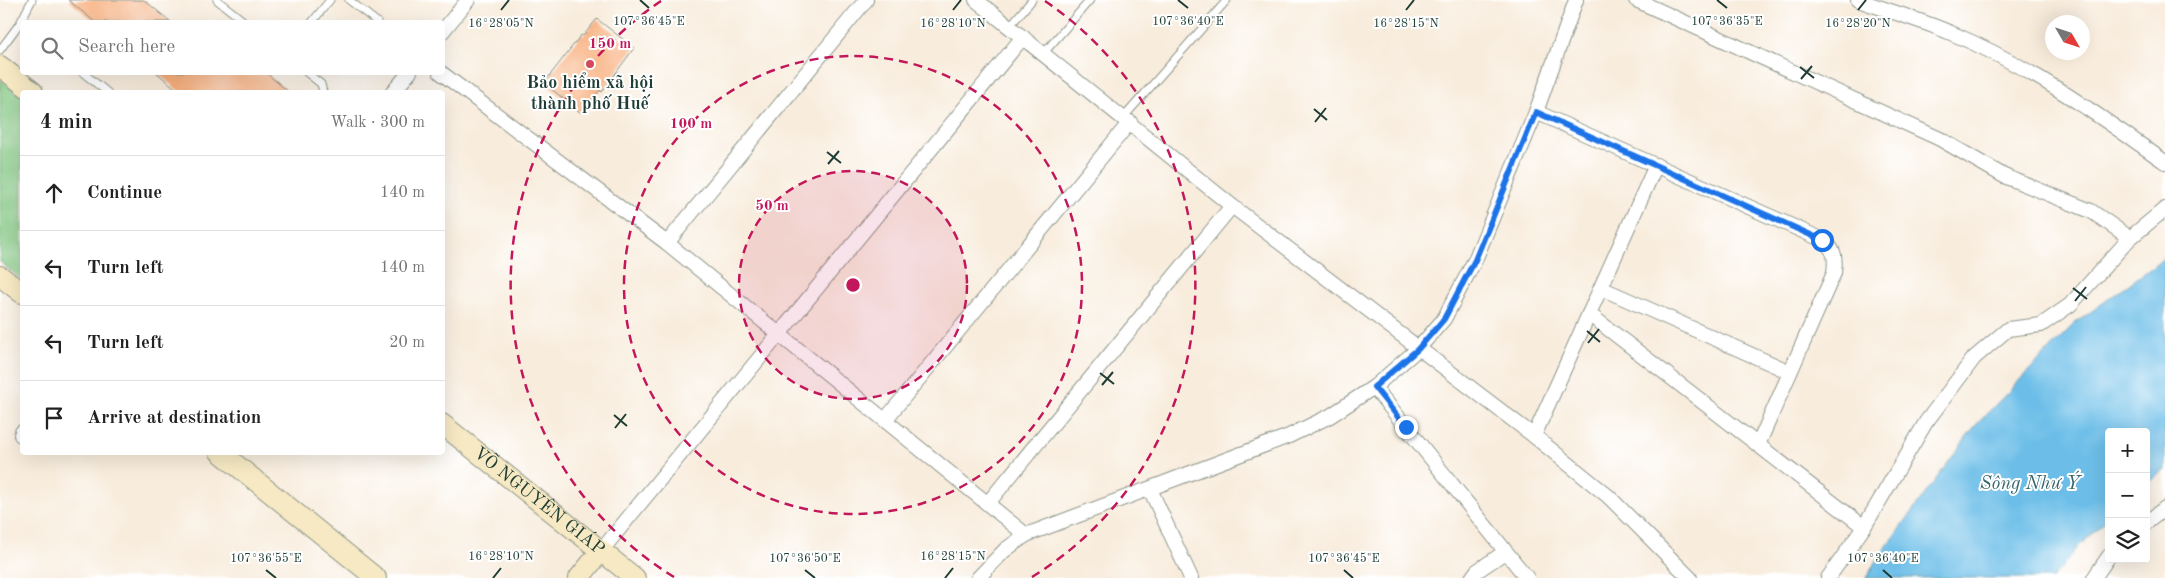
<!DOCTYPE html>
<html lang="en">
<head>
<meta charset="utf-8">
<style>
  body { margin:0; font-family:"Old Standard TT",serif; background:#f6f6f6; color:#222 }
  .controls { position:absolute; right:15px; bottom:15px; display:grid; overflow:hidden; border-radius:5px; box-shadow:0 5px 20px #0002 }
  .controls button { width:45px; height:45px; display:grid; place-items:center; padding:0; border:0; border-bottom:1px solid #e0e0e0; background:#fff; color:#222; font:25px sans-serif }
  .compass { position:absolute; left:2045px; top:15px; width:45px; height:45px; border-radius:50%; background:#fff; box-shadow:0 5px 20px #0002; rotate:129deg }
  .stop { position:absolute; width:15px; height:15px; margin:-11px; border:4px solid #1a73e8; border-radius:50%; background:#fff }
  .stop.end { background:#1a73e8; border-color:#fff; box-shadow:0 1px 5px #0008 }
  .list { margin:0; padding:0; list-style:none }
  h2 { display:flex; justify-content:space-between; align-items:center; height:65px; margin:0; padding:0 20px; font-size:21px }
  h2 small { font-size:16px; font-weight:400; color:#767676 }
  .list li { display:grid; grid-template-columns:32px 1fr auto; gap:15px; align-items:center; box-sizing:border-box; height:75px; padding:0 20px; border-top:1px solid #e0e0e0 }
  .list b { display:block; font-size:19px; white-space:nowrap }
  .list em { font-size:16px; font-style:normal; color:#767676 }
  .icon { flex:none; width:28px; height:28px; fill:none; stroke:currentColor; stroke-width:2; stroke-linecap:round; stroke-linejoin:round }
  .map { position:relative; flex:none; width:2165px; height:578px; overflow:hidden }
  .search { position:absolute; background:#fff; box-shadow:0 5px 20px #0002; left:20px; top:20px; width:425px; height:55px; display:flex; align-items:center; gap:12px; box-sizing:border-box; padding:0 18px; border-radius:5px; color:#767676; font-size:19px }
  .panel { position:absolute; background:#fff; box-shadow:0 5px 20px #0002; left:20px; top:90px; width:425px; height:365px; border-radius:5px }
  .map>svg:first-child { display:block }
</style>
</head>
<body>
<div class="map">
<svg width="2165" height="578" viewBox="0 0 2165 578">
  <rect width="100%" height="100%" fill="#fff"/>
  <filter id="ink" filterUnits="userSpaceOnUse"><feTurbulence type="fractalNoise" baseFrequency=".02" numOctaves="2"/><feDisplacementMap in="SourceGraphic" scale="10" xChannelSelector="R" yChannelSelector="G"/><feConvolveMatrix kernelMatrix="1 2 1 2 8 2 1 2 1" color-interpolation-filters="sRGB"/></filter>
  <filter id="wash" filterUnits="userSpaceOnUse"><feTurbulence type="fractalNoise" baseFrequency=".0096" numOctaves="4" result="noise"/><feDisplacementMap in="SourceGraphic" scale="20" xChannelSelector="R" yChannelSelector="G"/><feGaussianBlur stdDeviation="1.12" result="paint"/><feColorMatrix in="noise" values="0 0 0 0 0 0 0 0 0 0 0 0 0 0 0 0 0 1.4 0 .05"/><feComposite in="paint" operator="in"/></filter>
  <g filter="url(#wash)">
    <rect width="100%" height="100%" fill="#f8ecdc"/>
    <path fill="#83c782" stroke="#51825b" d="M0,79l22,18v183l-22,-18z"/>
    <path fill="#6cbee8" stroke="#467e8e" d="M2165,258v212l-19,15v-53h-37v85l-30,29 -26,32h-186l12,-21 96,-131 99,-102z"/>
    <g id="blocks">
      <g fill="#f8af7d">
        <path d="M68,0h76l27,22h-76z"/>
        <path d="M597,19l37,29 -32,44 -2,-2 -19,23 -37,-30 37,-48 2,1z"/>
        <path d="M156,72h109l24,20h-109z"/>
      </g>
    </g>
  </g>
  <g filter="url(#ink)">
    <use href="#blocks" fill-opacity="0" stroke="#8c9488" stroke-width="1"/>
    <g fill="none" stroke-linecap="round" stroke-linejoin="round">
      <defs>
        <g id="lane">
          <path d="M217,0l28,22"/>
          <path d="M349,0l28,22"/>
          <path d="M312,22l18,-22"/>
          <path d="M1009,27l23,-27"/>
          <path d="M0,50l20,-27 12,-23"/>
          <path d="M1043,54l47,-54"/>
          <path d="M82,72l25,20"/>
          <path d="M306,72l15,12 2,8"/>
          <path d="M1124,117l103,-117"/>
        </g>
        <g id="street">
          <path d="M976,0l256,206 302,230 74,60 82,82"/>
          <path d="M1636,0l304,139 64,37 87,35 39,27"/>
          <path d="M1858,0c31,11 63,20 93,33 77,32 146,81 214,129"/>
          <path d="M442,32l26,-32"/>
          <path d="M440,72l227,171 359,292"/>
          <path d="M393,92l17,-20"/>
          <path d="M1536,112l287,128c12,10 13,17 11,33l-76,172"/>
          <path d="M667,243l199,-243"/>
          <path d="M1601,288l189,84"/>
          <path d="M1589,314l275,213"/>
          <path d="M1374,387l153,191"/>
          <path d="M885,420l245,-298"/>
          <path d="M21,435l1,-3"/>
          <path d="M1534,436l122,-271"/>
          <path d="M1150,489l41,89"/>
          <path d="M988,503l244,-297"/>
          <path d="M2146,523l19,-15"/>
          <path d="M601,551l422,-514"/>
          <path d="M978,578l27,-28 21,-15 263,-99 41,-20 44,-29 44,-38 26,-30 31,-59 61,-148 40,-112"/>
          <path d="M1472,578l5,-7 28,-19"/>
          <path d="M1828,578l36,-51 62,-105 48,-64 34,-29 33,-4 29,-20 60,-67 35,-29"/>
          <path d="M2094,578l15,-22"/>
        </g>
        <g id="secondary">
          <path d="M0,66l33,26"/>
          <path d="M0,276l22,17"/>
          <path id="s1" d="M442,424l193,154"/>
          <path d="M220,452l156,126"/>
          <path d="M579,578l22,-27"/>
        </g>
      </defs>
      <use href="#lane" stroke="#8c9488" stroke-width="9"/>
      <use href="#street" stroke="#8c9488" stroke-width="16"/>
      <use href="#secondary" stroke="#8c9488" stroke-width="22"/>
      <use href="#lane" stroke="#fff" stroke-width="7"/>
      <use href="#street" stroke="#fff" stroke-width="14"/>
      <use href="#secondary" stroke="#f6e9c3" stroke-width="20"/>
    </g>
  </g>
  <g fill="none" stroke-linecap="round" stroke-linejoin="round" filter="url(#ink)">
    <path stroke="#1a73e8" stroke-width="6" d="M1406,427l-32,-40 44,-38 26,-30 31,-59 61,-148 286,128"/>
  </g>
  <path fill="none" stroke="#1f3d34" stroke-width="2" d="M640,0l9,8M1178,0l10,8M1717,0l10,8M501,10l8,-10M953,10l8,-10M1406,10l8,-10M1858,10l8,-10M1800,67l14,11M1801,79l11,-13M1314,109l13,11M1315,122l11,-14M827,152l14,11M828,164l11,-13M2073,288l14,11M2075,301l11,-14M1587,331l13,11M1588,343l11,-14M1100,373l14,11M1102,385l11,-13M614,415l13,11M615,428l11,-14M266,570l10,8M805,570l10,8M1344,570l9,8M1883,570l9,8M493,578l8,-10M945,578l8,-10"/>
  <circle cx="853" cy="285" r="114" fill="#c2185b" fill-opacity=".12"/>
  <g fill="none" stroke="#c2185b" stroke-width="2.5" stroke-dasharray="9 6">
    <circle cx="853" cy="285" r="114"/>
    <circle cx="853" cy="285" r="229"/>
    <path d="M674 577A343 343 0 0 1 661 1M1045 1A343 343 0 0 1 1032 577"/>
  </g>
  <circle fill="#d1495b" stroke="#fff" stroke-width="2" cx="590" cy="64" r="5"/>
  <g text-anchor="middle" dominant-baseline="central" stroke-width="4" stroke-linejoin="round" paint-order="stroke">
    <g font-size="18" font-weight="bold" fill="#1f3d34" stroke="#fff">
      <text x="590" y="83">Bảo hiểm xã hội<tspan x="590" dy="21">thành phố Huế</tspan></text>
    </g>
    <g font-size="18" fill="#1f3d34" stroke="#fff">
      <text stroke="none"><textPath href="#s1" startOffset="124">VÕ NGUYÊN GIÁP</textPath></text>
    </g>
    <g font-size="19" font-style="italic" fill="#36646a" stroke="#fff">
      <text x="2030" y="484">Sông Như Ý</text>
    </g>
  </g>
  <g font-size="12" text-anchor="middle" fill="#1f3d34" stroke="#fff" stroke-width="4" stroke-linejoin="round" paint-order="stroke">
    <text x="649" y="25">107°36'45"E</text>
    <text x="1188" y="25">107°36'40"E</text>
    <text x="1727" y="25">107°36'35"E</text>
    <text x="1406" y="27">16°28'15"N</text>
    <text x="501" y="27">16°28'05"N</text>
    <text x="953" y="27">16°28'10"N</text>
    <text x="1858" y="27">16°28'20"N</text>
    <text x="501" y="560">16°28'10"N</text>
    <text x="953" y="560">16°28'15"N</text>
    <text x="266" y="562">107°36'55"E</text>
    <text x="805" y="562">107°36'50"E</text>
    <text x="1344" y="562">107°36'45"E</text>
    <text x="1883" y="562">107°36'40"E</text>
  </g>
  <circle cx="853" cy="285" r="8" fill="#c2185b" stroke="#fff" stroke-width="2.5"/>
  <g font-size="15" text-anchor="middle" font-weight="bold" fill="#c2185b" stroke="#fff" stroke-width="4" stroke-linejoin="round" paint-order="stroke">
    <text x="610" y="48">150 m</text>
    <text x="691" y="128">100 m</text>
    <text x="772" y="210">50 m</text>
  </g>
</svg>
<div class="controls">
<button>+</button>
<button>−</button>
<button><svg class="icon" aria-label="layers" viewBox="0 0 24 24"><path d="M12 4l9 5-9 5-9-5zM3 14l9 5 9-5"/></svg></button>
</div>
<svg class="compass" viewBox="-18 -18 36 36"><path d="M0-13l5 13h-10z" fill="#e53935"/><path d="M0 13l5-13h-10z" fill="#767676"/></svg>
<div class="stop" style="left:1822px;top:240px"></div>
<div class="stop end" style="left:1406px;top:427px"></div>
<div class="search"><svg class="icon" aria-label="search" viewBox="0 0 24 24"><circle cx="10" cy="10" r="6"/><path d="M15 15l6 6"/></svg>Search here</div>
<section class="panel">
<h2>4 min<small>Walk · 300 m</small></h2>
<ul class="list">
<li><svg class="icon" aria-label="ahead" viewBox="0 0 24 24"><path d="M12 20V5M6 11l6-6 6 6"/></svg><div><b>Continue</b></div><em>140 m</em></li>
<li><svg class="icon" aria-label="left" viewBox="0 0 24 24"><path d="M17 20v-9H6M10 6l-5 5 5 5"/></svg><div><b>Turn left</b></div><em>140 m</em></li>
<li><svg class="icon" aria-label="left" viewBox="0 0 24 24"><path d="M17 20v-9H6M10 6l-5 5 5 5"/></svg><div><b>Turn left</b></div><em>20 m</em></li>
<li><svg class="icon" aria-label="arrive" viewBox="0 0 24 24"><path d="M6 21V4h12l-3 4 3 4H6"/></svg><div><b>Arrive at destination</b></div></li>
</ul>
</section>
</div>
</body>
</html>
